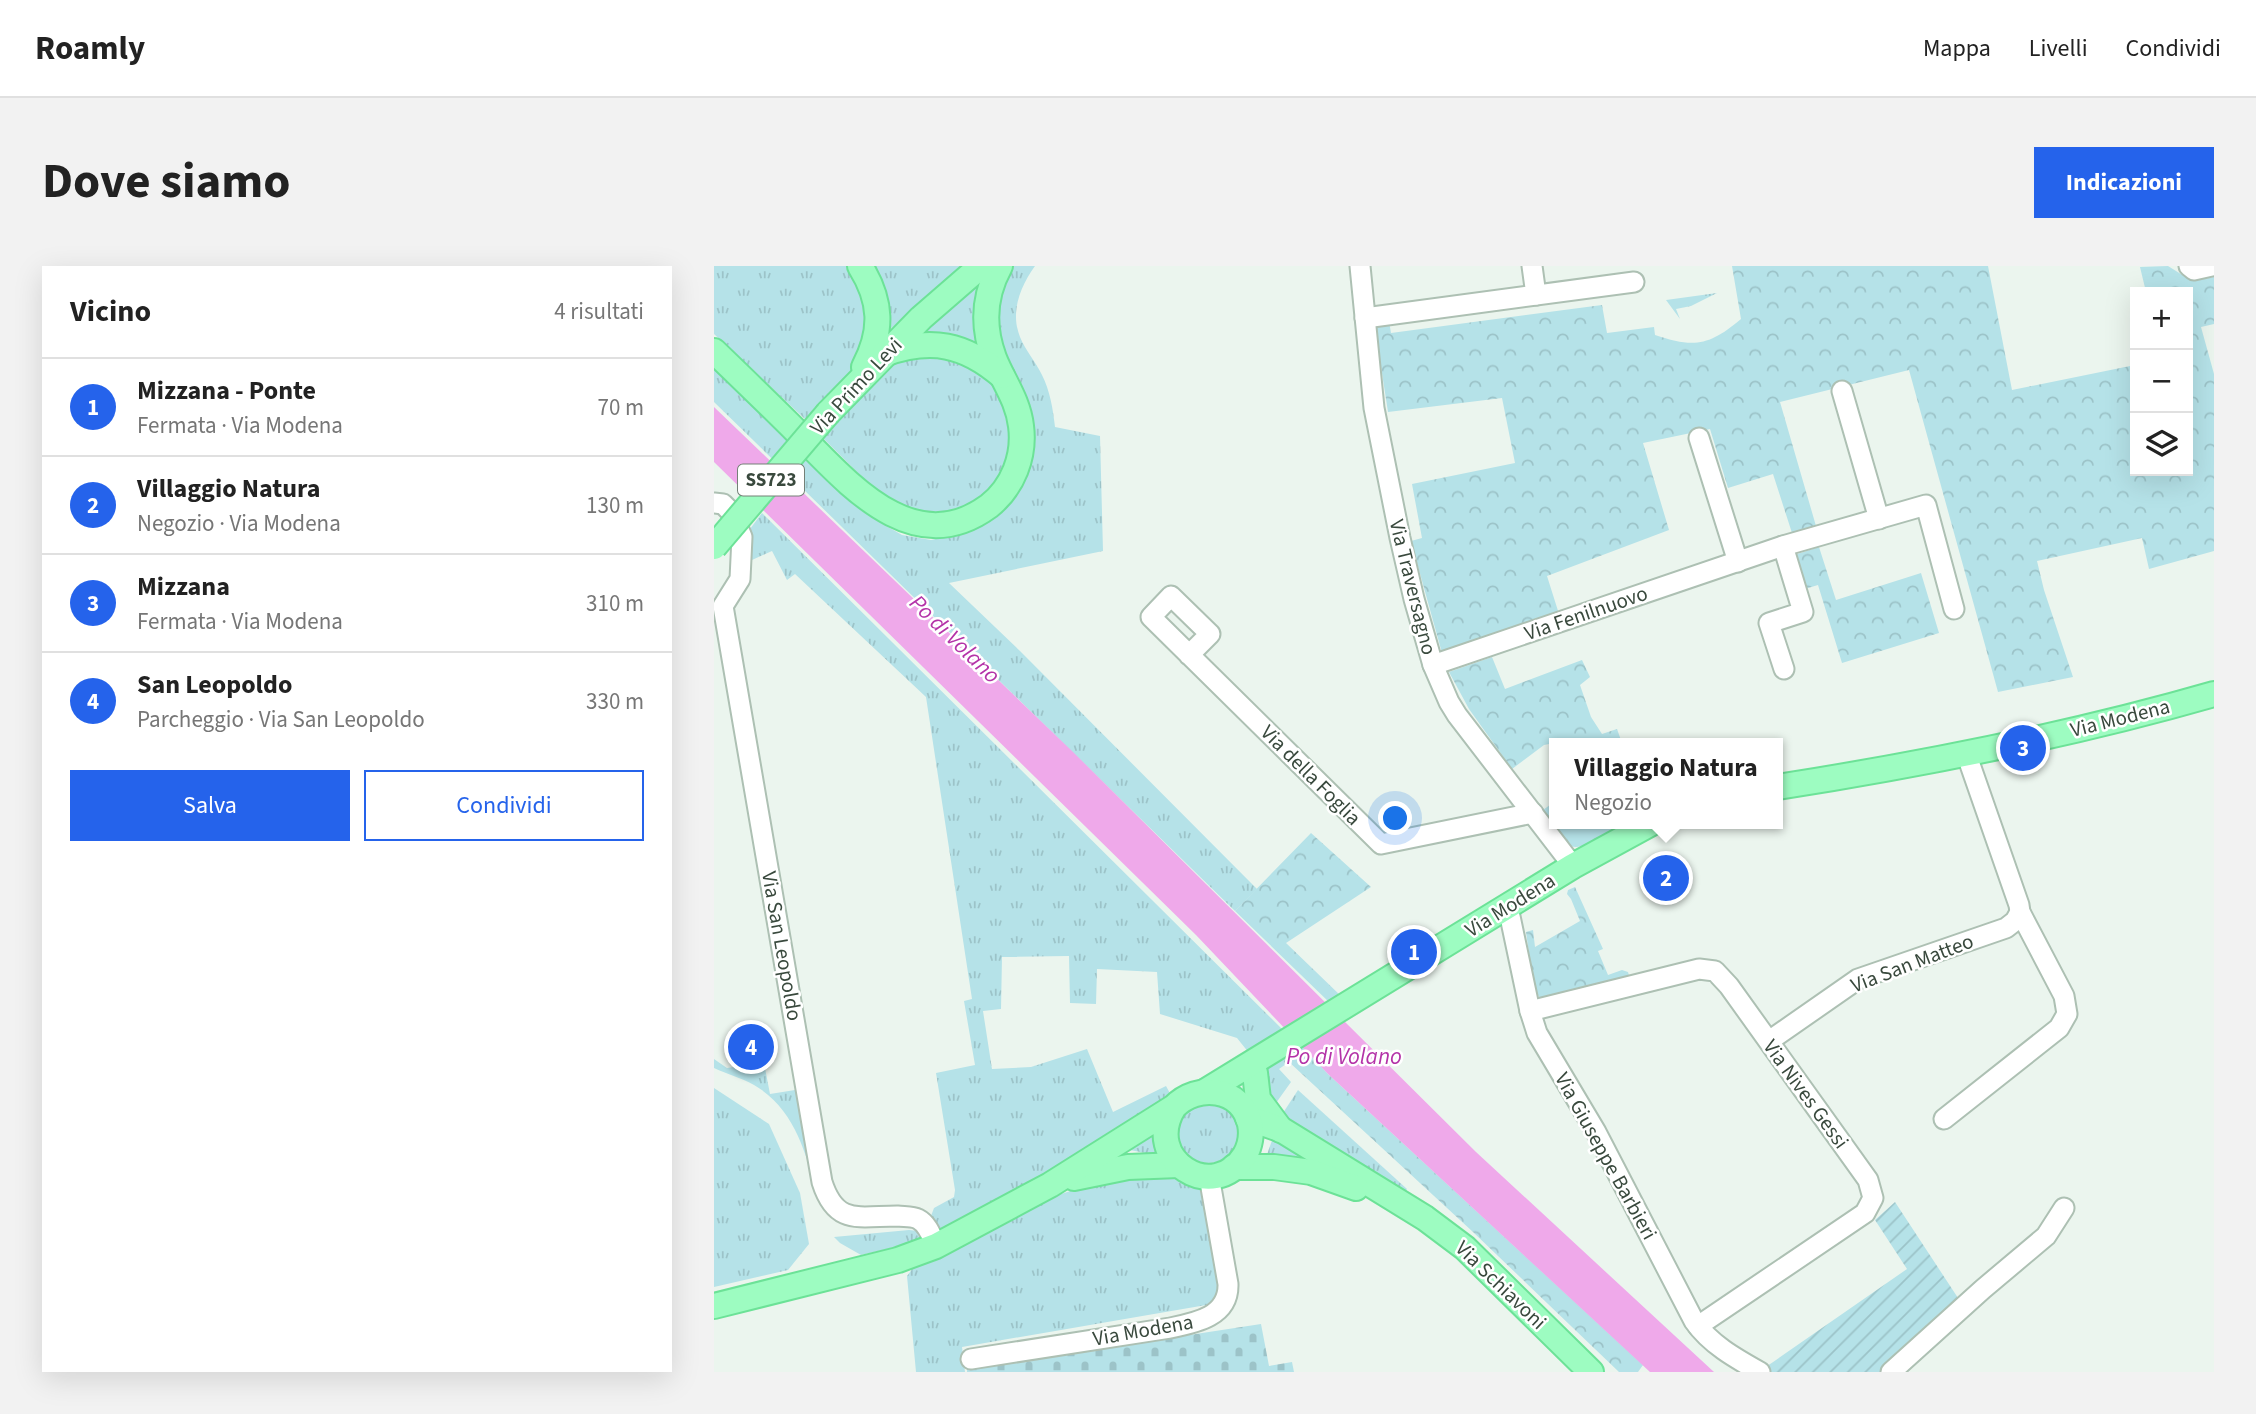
<!DOCTYPE html>
<html lang="it">
<head>
<meta charset="utf-8">
<style>
  body { margin:0; font-family:"Source Sans 3",sans-serif; background:#f2f2f2; color:#222 }
  .controls { position:absolute; right:21px; top:21px; display:grid; overflow:hidden; border-radius:0px; box-shadow:0 7px 28px #0002 }
  .controls button { width:63px; height:63px; display:grid; place-items:center; padding:0; border:0; border-bottom:2px solid #e0e0e0; background:#fff; color:#222; font:35px sans-serif }
  .you { position:absolute; left:682px; top:553px; width:24px; height:24px; margin:-18px; border:5px solid #fff; border-radius:50%; background:#1a73e8; box-shadow:0 0 0 10px #1a73e833 }
  .badge { display:grid; place-items:center; width:46px; height:46px; border-radius:50%; background:#2563eb; color:#fff; font-size:23px; font-weight:700 }
  .pin { position:absolute; translate:-50% -50%; border:4px solid #fff; box-shadow:0 2px 7px #0006 }
  .popup { position:absolute; left:835px; top:472px; width:234px; height:91px; box-sizing:border-box; display:grid; place-content:center; border-radius:0px; background:#fff; filter:drop-shadow(0 2px 5px #0005); font-size:23px; white-space:nowrap; color:#767676 }
  .popup b { font-size:26px; color:#222 }
  .popup::after { content:''; position:absolute; left:50%; top:100%; margin-left:-14px; border:14px solid transparent; border-top-color:#fff }
  .list { margin:0; padding:0; list-style:none }
  h2 { display:flex; justify-content:space-between; align-items:center; height:91px; margin:0; padding:0 28px; font-size:30px }
  h2 small { font-size:23px; font-weight:400; color:#767676 }
  .list li { display:grid; grid-template-columns:46px 1fr auto; gap:21px; align-items:center; box-sizing:border-box; height:98px; padding:0 28px; border-top:2px solid #e0e0e0 }
  .list b { display:block; font-size:26px; white-space:nowrap }
  .list p { margin:0; font-size:23px; white-space:nowrap; color:#767676 }
  .list em { font-size:23px; font-style:normal; color:#767676 }
  .actions { display:flex; gap:14px; padding:21px 28px }
  .actions a { flex:1; padding:16px 0; border:2px solid #2563eb; border-radius:0px; text-align:center; font-size:24px; color:#2563eb }
  .actions .main { background:#2563eb; color:#fff }
  .icon { flex:none; width:38px; height:38px; fill:none; stroke:currentColor; stroke-width:2; stroke-linecap:round; stroke-linejoin:round }
  .map { position:relative; flex:none; width:1500px; height:1106px; overflow:hidden; border-radius:0px }
  header { display:flex; align-items:center; gap:42px; box-sizing:border-box; height:98px; padding:0 35px; background:#fff; border-bottom:2px solid #e0e0e0 }
  header strong { font-size:33px }
  nav { display:flex; gap:38px; margin-inline-start:auto; font-size:24px }
  .intro { display:flex; align-items:center; justify-content:space-between; box-sizing:border-box; height:168px; padding:0 42px }
  h1 { margin:0; font-size:49px }
  .button { padding:18px 32px; border-radius:0px; background:#2563eb; color:#fff; font-size:24px; font-weight:700 }
  main { display:flex; gap:42px; padding:0 42px }
  aside { flex:1; background:#fff; border-radius:0px; box-shadow:0 7px 28px #0002 }
  .map>svg:first-child { display:block }
</style>
</head>
<body>
<header>
<strong>Roamly</strong>
<nav><a>Mappa</a><a>Livelli</a><a>Condividi</a></nav>
</header>
<div class="intro"><h1>Dove siamo</h1><a class="button">Indicazioni</a></div>
<main>
<aside>
<h2>Vicino<small>4 risultati</small></h2>
<ul class="list">
<li><span class="badge">1</span><div><b>Mizzana - Ponte</b><p>Fermata · Via Modena</p></div><em>70 m</em></li>
<li><span class="badge">2</span><div><b>Villaggio Natura</b><p>Negozio · Via Modena</p></div><em>130 m</em></li>
<li><span class="badge">3</span><div><b>Mizzana</b><p>Fermata · Via Modena</p></div><em>310 m</em></li>
<li><span class="badge">4</span><div><b>San Leopoldo</b><p>Parcheggio · Via San Leopoldo</p></div><em>330 m</em></li>
</ul>
<div class="actions"><a class="main">Salva</a><a>Condividi</a></div>
</aside>
<div class="map">
<svg width="1500" height="1106" viewBox="0 0 1500 1106">
  <defs>
    <pattern id="grass-tufts" width="24" height="20" patternUnits="userSpaceOnUse" patternTransform="scale(1.75)"><rect width="24" height="20" fill="#b5e2e8"/><path d="M3 7l-1-3M5 7V3M7 7l1-3M15 17l-1-3M17 17v-4M19 17l1-3" fill="none" stroke="#9cc3c8"/></pattern>
    <pattern id="forest-crowns" width="20" height="18" patternUnits="userSpaceOnUse" patternTransform="scale(1.75)"><rect width="20" height="18" fill="#b5e2e8"/><path d="M2 6a3 3 0 1 1 6 0M12 15a3 3 0 1 1 6 0" fill="none" stroke="#9cc3c8"/></pattern>
    <pattern id="cemetery-stones" width="16" height="16" patternUnits="userSpaceOnUse" patternTransform="scale(1.75)"><rect width="16" height="16" fill="#b5e2e8"/><path d="M2 7V4a2 2 0 0 1 4 0v3zM10 15v-3a2 2 0 0 1 4 0v3z" fill="#9cc3c8"/></pattern>
    <pattern id="garden-furrows" width="10" height="10" patternUnits="userSpaceOnUse" patternTransform="scale(1.75)"><rect width="10" height="10" fill="#b5e2e8"/><path d="M-1 1l2-2M0 10L10 0M9 11l2-2" fill="none" stroke="#9cc3c8"/></pattern>
  </defs>
  <rect width="100%" height="100%" fill="#ebf5ee"/>
  <g fill="url(#grass-tufts)">
    <path d="M0,0h138l20,51 -16,48 -50,55 -92,-86z"/>
    <path d="M154,0h93l-74,66z"/>
    <path d="M295,0h26c-15,21 -25,46 -15,71 5,13 16,25 22,38 8,16 11,34 13,52l45,9 3,115 -154,32 71,68 237,238 -22,22 -521,-509v-40l142,140 20,18 26,15 29,5 28,-6 27,-12 20,-15 12,-14 10,-26 -32,-133 -3,-32z"/>
    <path d="M275,6l1,88 -82,-18z"/>
    <path d="M1003,27l-26,13 -15,3 4,10 -14,-19z"/>
    <path d="M210,88l43,6 31,28 8,21 4,20 1,22 -6,20 -20,25 -33,16 -16,2 -22,-2 -35,-18 -56,-56 65,-73z"/>
    <path d="M48,247l522,518 -35,22 -12,-15 -77,-24 -3,-42 -60,-3 -1,35 -26,-1 -1,-47 -67,1 -1,52 -18,2 9,58 39,-2 56,-18 26,63 53,-26 6,11 -159,97 -71,36 -6,-3 -5,-11 3,-8 20,-11 1,-7 -19,-117 39,-8 -11,-64 8,-2 -46,-302 -131,-123 -8,6 -15,-29 -20,9 -6,-5 1,-22z"/>
    <path d="M570,787l5,9 -10,7 12,13 -20,28 -9,-38 7,-10z"/>
    <path d="M0,793l13,9 37,-5 6,31 25,-4 22,102c-12,-41 -23,-84 -63,-107 -12,-7 -27,-11 -40,-17z"/>
    <path d="M0,822l55,36 31,69 9,51 -21,26 -74,17z"/>
    <path d="M584,824l109,99 -2,3 -124,-76z"/>
    <circle cx="494" cy="867" r="30"/>
    <path d="M447,859l4,27 -18,8 -2,-7 -15,-3 -3,-5z"/>
    <path d="M561,866l52,31 -62,-3z"/>
    <path d="M455,909l33,8 21,103 -11,18 -250,43 3,25h-49l-9,-96 6,-8 32,-13 110,-59 43,-14z"/>
    <path d="M195,964l9,1 4,7 -35,11 -26,6 -21,-12 -6,-6z"/>
  </g>
  <g fill="url(#forest-crowns)">
    <path d="M1018,0h256l24,124 123,-25v106h53v-179h-42l-6,-25 28,-1 24,15 22,-4v47l-13,3 13,47v177l-65,18 -7,-31 -105,23 7,29 29,87 -75,15 -89,-322 -129,32 36,124 -24,7 -19,-59 -45,14 -18,-59 -67,14 26,87 -122,46 12,38 -117,39 -31,-112 11,-3 -10,-54 103,-21 -13,-65 -114,14 -13,-84 5,-6 9,-1 2,12 211,-28 5,28 47,-6 1,8c39,13 54,11 86,-16z"/>
    <path d="M1105,281l17,53 85,-27 18,60 -97,30 -24,-78 -20,6 -10,-34z"/>
    <path d="M778,391l13,32 77,-29 8,17 -10,8 11,32 11,17 15,-5 5,14h-49l-3,-3 -26,5 -32,24 -43,-60 -20,-37z"/>
    <path d="M840,536v22h73c-11,6 -45,28 -56,22 -12,-6 -20,-25 -28,-36z"/>
    <path d="M597,567l60,54 -85,56 56,54 -11,7 -96,-93z"/>
    <path d="M861,621l28,62 -5,2 10,24 14,-5 6,2 2,7 -89,20 -7,-9 -8,-58 7,-2 2,17 45,-26 -9,-22 -4,-5 1,-4z"/>
    <path d="M585,777l29,31 315,291 -5,7h-19l-146,-140 -184,-170 -5,-9z"/>
  </g>
  <path fill="url(#cemetery-stones)" d="M547,1058l8,42 23,-4 2,10h-327v-3z"/>
  <path fill="url(#garden-furrows)" d="M1181,936l65,99 -75,71h-118l-4,-3 144,-100 -32,-49z"/>
  <path fill="#efa9ea" d="M0,141l358,344 404,401 238,220h-64l-322,-298 -132,-139 -482,-473z"/>
  <g fill="none" stroke-linecap="round" stroke-linejoin="round">
    <defs>
      <g id="minor">
        <path d="M646,0l14,142 26,130 14,61 19,66 16,37 8,13 116,151"/>
        <path d="M818,0l4,29"/>
        <path d="M1475,0l5,4 18,-4"/>
        <path d="M651,52l269,-36"/>
        <path d="M1128,125l37,128"/>
        <path d="M985,172l39,124"/>
        <path d="M0,237l9,1 9,9 10,24 -2,42 -17,27 99,576c14,44 37,34 75,34 7,1 15,0 21,3 10,5 14,18 18,27"/>
        <path d="M1069,280l20,66 -34,11 15,46"/>
        <path d="M475,389l21,-21 -39,-38 -20,21 230,227 152,-31"/>
        <path d="M719,399l350,-119 143,-41 28,104"/>
        <path d="M794,641l22,104 7,22 59,99 98,189c16,23 41,37 66,51"/>
        <path d="M816,745l169,-42 16,2 14,15 139,194 5,18 -8,15 -167,113"/>
        <path d="M1055,775l89,-62 148,-51 9,-7 5,-9"/>
        <path d="M1230,853l115,-91 8,-14 -3,-18 -44,-84 -1,-7 -53,-152"/>
        <path d="M257,1093l199,-31c25,-5 59,-11 58,-44l-19,-108"/>
        <path d="M1177,1106l92,-83 63,-53 18,-28"/>
      </g>
      <g id="major">
        <path d="M146,0c22,35 23,65 4,101"/>
        <path d="M0,85c28,27 56,54 84,82 49,49 115,129 191,73 24,-19 36,-50 32,-80 -3,-26 -18,-45 -27,-68 -12,-32 -10,-63 6,-92"/>
        <path d="M170,88c47,-17 81,-10 118,22"/>
        <path d="M114,147l93,-95 60,-52"/>
        <path d="M1064,521c146,-23 294,-52 436,-93"/>
        <path d="M541,807l3,26 23,31"/>
        <path d="M492,825l367,-225 77,-42"/>
        <path d="M534,852l34,12 143,88 40,30 126,124"/>
        <path d="M520,901h40l37,5 45,16"/>
        <path d="M360,912l54,-11 51,-2"/>
        <path d="M0,1040l184,-46 38,-14 114,-61 124,-78c23,-24 67,-20 76,17 2,10 0,22 -5,31 -31,50 -104,5 -71,-48"/>
      </g>
    </defs>
    <use href="#minor" stroke="#adc0b3" stroke-width="23"/>
    <use href="#major" stroke="#6ce297" stroke-width="28"/>
    <use href="#minor" stroke="#fff" stroke-width="19"/>
    <use href="#major" stroke="#9dfcc1" stroke-width="24"/>
    <defs>
      <path id="major-bridge" d="M0,281l114,-134"/>
    </defs>
    <use href="#major-bridge" stroke="#6ce297" stroke-width="28" stroke-linecap="butt"/>
    <use href="#major-bridge" stroke="#9dfcc1" stroke-width="24"/>
  </g>
  <g text-anchor="middle" dominant-baseline="central" stroke-width="5" stroke-linejoin="round" paint-order="stroke">
    <rect fill="#fff" stroke="#748077" stroke-width="2" x="24" y="198.5" width="66" height="31" rx="5"/>
    <g font-size="19" font-weight="bold" fill="#39493d">
      <text x="57" y="214">SS723</text>
    </g>
    <g font-size="21" fill="#39493d" stroke="#fff">
      <text transform="translate(142 120) rotate(-47)">Via Primo Levi</text>
      <text transform="translate(699 321) rotate(76)">Via Traversagno</text>
      <text transform="translate(872 347) rotate(-19)">Via Fenilnuovo</text>
      <text transform="translate(1406 452) rotate(-14)">Via Modena</text>
      <text transform="translate(597 509) rotate(45)">Via della Foglia</text>
      <text transform="translate(796 639) rotate(-32)">Via Modena</text>
      <text transform="translate(68 680) rotate(80)">Via San Leopoldo</text>
      <text transform="translate(1198 697) rotate(-21)">Via San Matteo</text>
      <text transform="translate(1092 828) rotate(54)">Via Nives Gessi</text>
      <text transform="translate(892 890) rotate(61)">Via Giuseppe Barbieri</text>
      <text transform="translate(787 1019) rotate(44)">Via Schiavoni</text>
      <text transform="translate(429 1064) rotate(-10)">Via Modena</text>
    </g>
    <g font-size="23" font-style="italic" fill="#b433a8" stroke="#fff">
      <text transform="translate(241 373) rotate(44)">Po di Volano</text>
      <text x="630" y="790">Po di Volano</text>
    </g>
  </g>
</svg>
<div class="controls">
<button>+</button>
<button>−</button>
<button><svg class="icon" aria-label="layers" viewBox="0 0 24 24"><path d="M12 4l9 5-9 5-9-5zM3 14l9 5 9-5"/></svg></button>
</div>
<div class="you"></div>
<div class="pin badge" style="left:700px;top:686px">1</div>
<div class="pin badge" style="left:952px;top:612px">2</div>
<div class="popup"><b>Villaggio Natura</b>Negozio</div>
<div class="pin badge" style="left:1309px;top:482px">3</div>
<div class="pin badge" style="left:37px;top:781px">4</div>
</div>
</main>
</body>
</html>
